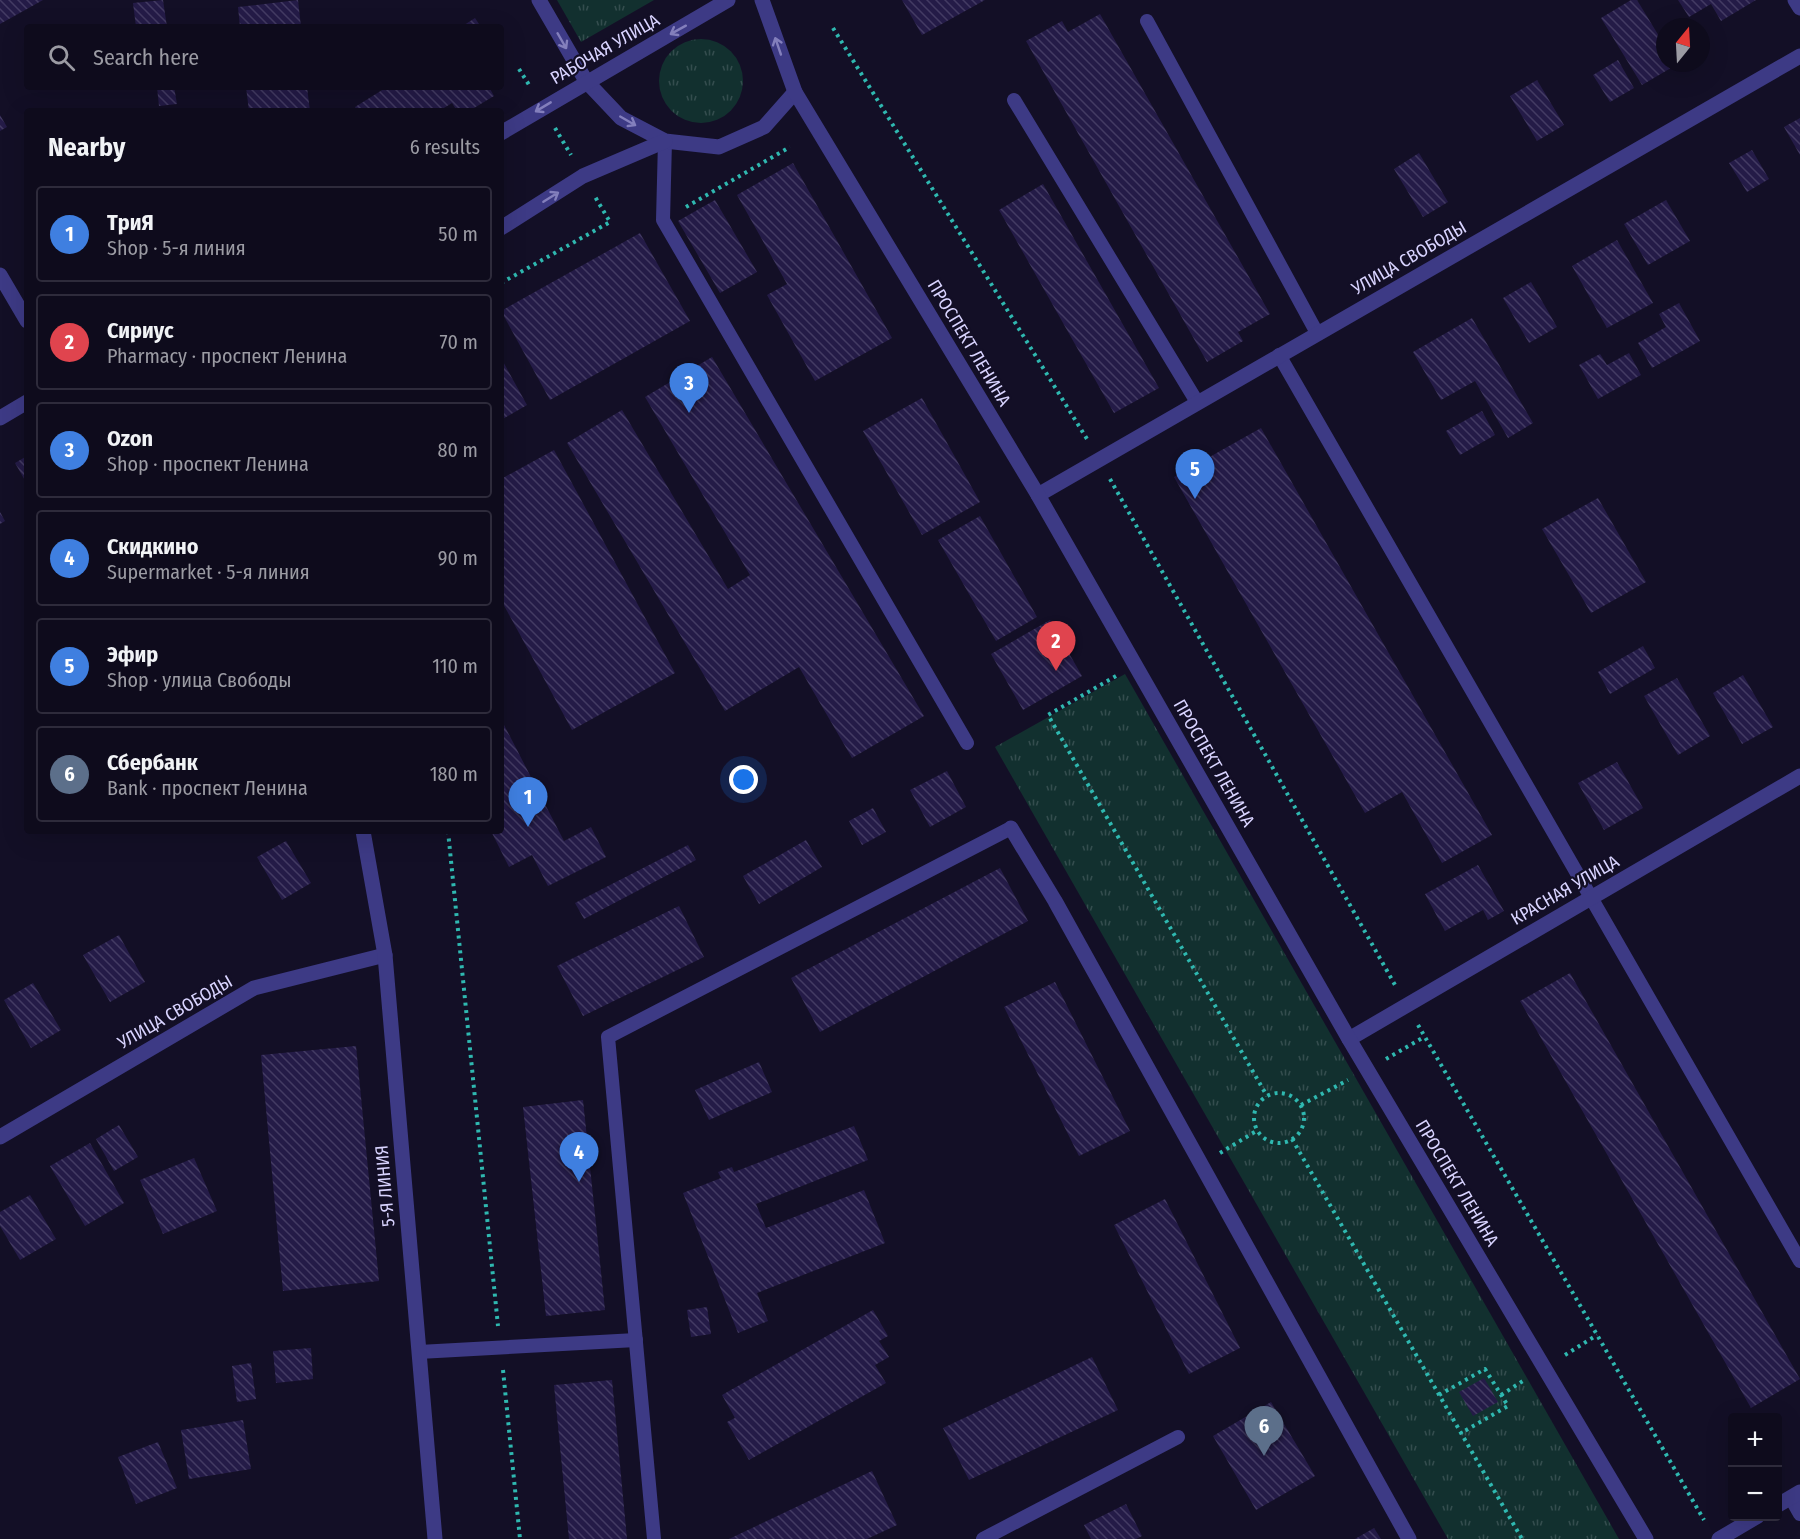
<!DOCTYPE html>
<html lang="en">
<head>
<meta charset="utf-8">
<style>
  body { margin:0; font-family:"Fira Sans Condensed",sans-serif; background:#1c1929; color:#f1f3f6 }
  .controls { position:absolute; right:18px; bottom:18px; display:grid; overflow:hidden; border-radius:6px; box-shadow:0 6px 24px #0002 }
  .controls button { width:54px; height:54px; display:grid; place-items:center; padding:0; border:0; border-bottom:2px solid #2e2b3b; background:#0e0b1c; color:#f1f3f6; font:30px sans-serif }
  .compass { position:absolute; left:1656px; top:18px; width:54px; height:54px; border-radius:50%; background:#0e0b1c; box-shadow:0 6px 24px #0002; rotate:18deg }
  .you { position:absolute; left:744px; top:780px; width:21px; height:21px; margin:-15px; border:4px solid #fff; border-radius:50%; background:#1a73e8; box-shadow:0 0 0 9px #1a73e833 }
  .badge { display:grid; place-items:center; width:39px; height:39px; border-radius:50%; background:#00e5ff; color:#fff; font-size:20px; font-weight:700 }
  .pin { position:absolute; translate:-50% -50px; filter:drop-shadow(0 2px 3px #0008) }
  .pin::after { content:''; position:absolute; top:32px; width:21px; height:18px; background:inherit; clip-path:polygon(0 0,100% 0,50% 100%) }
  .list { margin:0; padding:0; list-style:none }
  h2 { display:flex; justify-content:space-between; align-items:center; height:78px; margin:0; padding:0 24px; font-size:26px }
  h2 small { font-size:20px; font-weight:400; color:#9b9ba3 }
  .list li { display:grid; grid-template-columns:39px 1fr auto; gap:18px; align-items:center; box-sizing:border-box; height:96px; margin:0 12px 12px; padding:0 12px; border:2px solid #2e2b3b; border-radius:6px }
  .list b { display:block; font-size:22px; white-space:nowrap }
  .list p { margin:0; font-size:20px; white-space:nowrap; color:#9b9ba3 }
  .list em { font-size:20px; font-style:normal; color:#9b9ba3 }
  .icon { flex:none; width:33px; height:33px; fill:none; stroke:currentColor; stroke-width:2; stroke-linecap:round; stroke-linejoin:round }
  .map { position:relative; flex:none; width:1800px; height:1539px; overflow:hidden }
  .search { position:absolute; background:#0e0b1c; box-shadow:0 6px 24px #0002; left:24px; top:24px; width:480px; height:66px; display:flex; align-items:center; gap:15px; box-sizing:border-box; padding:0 21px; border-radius:6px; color:#9b9ba3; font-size:22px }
  .panel { position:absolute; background:#0e0b1c; box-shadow:0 6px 24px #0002; left:24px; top:108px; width:480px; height:726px; border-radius:6px }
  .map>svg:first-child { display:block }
</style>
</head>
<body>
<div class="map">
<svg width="1800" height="1539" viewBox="0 0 1800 1539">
  <defs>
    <pattern id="grass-tufts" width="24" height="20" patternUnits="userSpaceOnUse" patternTransform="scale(1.5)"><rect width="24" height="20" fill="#12302f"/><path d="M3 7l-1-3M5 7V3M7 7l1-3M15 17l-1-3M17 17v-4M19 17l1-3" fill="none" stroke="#344d4e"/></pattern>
    <pattern id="building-back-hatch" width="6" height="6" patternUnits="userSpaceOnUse" patternTransform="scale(1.5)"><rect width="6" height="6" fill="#241b47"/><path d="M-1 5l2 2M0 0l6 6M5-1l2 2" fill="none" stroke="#433b63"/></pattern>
  </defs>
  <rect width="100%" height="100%" fill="#130f26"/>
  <g fill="url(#grass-tufts)">
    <path d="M557,0h97l-73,42z"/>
    <circle cx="701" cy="81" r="42"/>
    <path d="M1125,674l494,865h-171l-453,-792z"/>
  </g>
  <g fill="url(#building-back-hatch)">
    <path d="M0,0h43l-43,24z"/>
    <path d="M163,0l4,27h-31l-3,-24z"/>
    <path d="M298,0l3,27h-61l-2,-20z"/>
    <path d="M902,0h83l-63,35z"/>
    <path d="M1631,0h6l28,46v17l11,2 -34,20 -41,-67z"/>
    <path d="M1678,0h78l-35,21 -10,-17 -22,13z"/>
    <path d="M1100,14l170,300 -32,18 5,9 -36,21 -181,-321 36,-20 6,11z"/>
    <path d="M475,18l6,9h-20z"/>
    <path d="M1618,60l16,28 -24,14 -17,-27z"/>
    <path d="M1537,80l27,45 -27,16 -27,-45z"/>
    <path d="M157,87h17l3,17 -18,2z"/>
    <path d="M246,87h61l3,24h-61z"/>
    <path d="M387,87h102l5,9 -25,15h-12l-5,-8 -13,8h-82l-2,-4z"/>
    <path d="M0,115l7,12 -7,4z"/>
    <path d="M1800,118v37l-16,-28z"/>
    <path d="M1752,150l17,29 -22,13 -18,-29z"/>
    <path d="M1419,153l29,49 -25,15 -29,-48z"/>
    <path d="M793,163l99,175 -77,43 -48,-86 20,-11 -50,-89z"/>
    <path d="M1043,184l116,204 -45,25 -115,-203z"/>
    <path d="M715,200l42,72 -37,21 -42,-72z"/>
    <path d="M1666,200l24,41 -42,24 -24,-41z"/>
    <path d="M640,233l50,88 -140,79 -49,-89z"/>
    <path d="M1617,240l36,63 -46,25 -35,-62z"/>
    <path d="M1531,282l26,45 -28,16 -26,-45z"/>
    <path d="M1679,303l21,38 -48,27 -14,-25 28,-16 -7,-13z"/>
    <path d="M1472,318l61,105 -25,15 -33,-57 -34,19 -28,-48z"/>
    <path d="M1629,353l12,22 -43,24 -19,-34 21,-11 7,11z"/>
    <path d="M712,357l212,359 -72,42 -53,-91 -74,44 -158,-268 55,-33 106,179 22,-14 -105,-178z"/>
    <path d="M501,358l26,47 -26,15z"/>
    <path d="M922,398l58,104 -58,33 -59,-104z"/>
    <path d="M1482,411l13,24 -35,20 -14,-24z"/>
    <path d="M1261,428l231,407 -50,28 -40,-71 -37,21 -191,-336z"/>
    <path d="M554,450l121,223 -103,57 -71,-130v-121z"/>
    <path d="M27,456v28l-12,-21z"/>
    <path d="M1598,498l48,84 -55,31 -49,-84z"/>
    <path d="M0,512l5,9 -5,3z"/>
    <path d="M980,516l57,101 -41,24 -58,-101z"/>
    <path d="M1050,620l32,56 -59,34 -32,-56z"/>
    <path d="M1643,646l12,22 -45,26 -12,-22z"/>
    <path d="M1743,675l30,52 -31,17 -29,-51z"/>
    <path d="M1677,678l33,58 -32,19 -34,-59z"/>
    <path d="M501,719l63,122 27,-14 15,30 -58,29 -16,-31 -23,12 -18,-36h10z"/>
    <path d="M1617,762l26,46 -39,22 -26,-47z"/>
    <path d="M947,771l19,36 -36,20 -20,-37z"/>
    <path d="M873,808l13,24 -24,13 -13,-24z"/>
    <path d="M806,840l16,27 -63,37 -16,-28z"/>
    <path d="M286,841l25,42 -29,17 -25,-43z"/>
    <path d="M688,845l8,15 -112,59 -9,-16z"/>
    <path d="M1478,865l26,46 -16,9 -5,-10 -38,21 -20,-37z"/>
    <path d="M1000,868l28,53 -208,111 -29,-54z"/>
    <path d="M679,906l25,51 -121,59 -26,-50z"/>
    <path d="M119,935l26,47 -35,20 -27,-47z"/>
    <path d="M1570,973l230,406 -49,29 -231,-407z"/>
    <path d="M1055,982l75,149 -51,25 -75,-149z"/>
    <path d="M33,983l28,47 -30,18 -27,-48z"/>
    <path d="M356,1046l23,235 -96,10 -22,-236z"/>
    <path d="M759,1062l13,30 -63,28 -14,-30z"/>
    <path d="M583,1100l22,210 -59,6 -23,-209z"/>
    <path d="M119,1125l19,32 -24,14 -18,-32z"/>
    <path d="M854,1126l14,34 -112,44 10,24 98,-38 21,53 -128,50 11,28 -30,12 -55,-140 38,-15 -3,-6 14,-5 2,5z"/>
    <path d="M90,1143l34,60 -39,23 -35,-60z"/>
    <path d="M194,1158l23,53 -54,23 -23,-54z"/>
    <path d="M30,1195l26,44 -36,21 -20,-34v-14z"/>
    <path d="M1165,1199l75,149 -51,26 -75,-149z"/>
    <path d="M707,1307l4,27 -20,3 -4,-27z"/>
    <path d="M873,1310l15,26 -9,5 10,16 -14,8 11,18 -137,77 -22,-38 8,-4 -13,-23z"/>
    <path d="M311,1348l2,31 -37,4 -3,-32z"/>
    <path d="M1092,1357l26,53 -149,70 -26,-52z"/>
    <path d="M251,1363l5,36 -19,3 -5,-36z"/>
    <path d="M1484,1378l14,24 -25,14 -14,-24z"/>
    <path d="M612,1380l15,159h-58l-15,-154z"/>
    <path d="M1271,1402l44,74 -59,34 -43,-74z"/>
    <path d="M243,1420l8,49 -62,10 -8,-49z"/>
    <path d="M158,1442l19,46 -41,16 -18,-47z"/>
    <path d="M872,1471l25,54 -30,14h-138z"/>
    <path d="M1126,1504l16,32 -6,3h-45l-7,-14z"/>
    <path d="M1374,1528l7,11h-26z"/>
  </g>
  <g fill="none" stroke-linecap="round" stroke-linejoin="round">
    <g stroke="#2fb8b0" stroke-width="4" stroke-dasharray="3 4.5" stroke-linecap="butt">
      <path d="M833,28l254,411"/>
      <path d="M519,69l12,19"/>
      <path d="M555,128l16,27"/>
      <path d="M686,207l104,-60"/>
      <path d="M501,283l109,-61 -16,-27"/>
      <path d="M1110,479l285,506"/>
      <path d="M1116,676l-68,39 219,381"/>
      <path d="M448,831l50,495"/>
      <path d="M1418,1025l286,495"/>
      <path d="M1386,1059l38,-22"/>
      <circle cx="1279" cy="1118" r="25"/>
      <path d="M1301,1105l47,-25"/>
      <path d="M1292,1139l230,400"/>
      <path d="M1220,1153l38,-23"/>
      <path d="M1565,1355l32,-20"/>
      <path d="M503,1370l17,169"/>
      <path d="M1439,1395l46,-26 23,37 -47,27"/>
      <path d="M1501,1395l25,-16"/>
    </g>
    <g stroke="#3d3a85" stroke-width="14">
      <path d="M1147,21l170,312"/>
      <path d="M1014,100l183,302"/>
      <path d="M665,141l-2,79 304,523"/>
      <path d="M1279,355l521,906"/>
      <path d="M419,1352l217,-12"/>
      <path d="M1791,1498l9,16"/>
      <path d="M654,1539l-46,-502 403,-209"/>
      <path d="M983,1539l195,-102"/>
    </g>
    <g stroke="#3d3a85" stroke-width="15">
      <path d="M1795,0l5,8"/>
      <path d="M0,275l27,46"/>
      <path d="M0,418l27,-16"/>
      <path d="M1038,495l762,-439"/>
      <path d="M1011,828l44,73 354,638"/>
      <path d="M1349,1039l451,-263"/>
      <path d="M0,1137l254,-149 131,-33"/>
      <path d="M1778,1505l22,-13"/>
      <path d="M1719,1539l39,-23"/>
    </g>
    <g stroke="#3d3a85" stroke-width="15">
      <path d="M539,0l47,81 35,37 44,23 54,6 45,-20 31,-35"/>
      <path d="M762,0l33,92 243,403 311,544 297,500"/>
      <path d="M501,133l227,-133"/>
      <path d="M501,228l82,-52 82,-35"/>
      <path d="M363,831l22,124 50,584"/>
    </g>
  </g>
  <defs><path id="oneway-shaft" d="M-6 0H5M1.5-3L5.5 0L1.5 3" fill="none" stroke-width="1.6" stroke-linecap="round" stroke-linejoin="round" transform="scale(1.5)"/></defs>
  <g stroke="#837fbc">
    <use href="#oneway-shaft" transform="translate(678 30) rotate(151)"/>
    <use href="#oneway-shaft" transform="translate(562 41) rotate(60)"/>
    <use href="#oneway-shaft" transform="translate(778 46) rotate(-109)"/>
    <use href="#oneway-shaft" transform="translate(543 107) rotate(149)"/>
    <use href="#oneway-shaft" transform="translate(628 121) rotate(30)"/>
    <use href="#oneway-shaft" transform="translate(551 197) rotate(-32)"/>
  </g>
  <g text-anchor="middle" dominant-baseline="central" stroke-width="4.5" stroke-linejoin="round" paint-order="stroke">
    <g font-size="18" fill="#d9d4ff" stroke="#130f26">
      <text transform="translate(605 49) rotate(-30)">РАБОЧАЯ УЛИЦА</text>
      <text transform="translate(1409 258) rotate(-30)">УЛИЦА СВОБОДЫ</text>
      <text transform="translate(969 343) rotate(59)">ПРОСПЕКТ ЛЕНИНА</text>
      <text transform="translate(1214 763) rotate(60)">ПРОСПЕКТ ЛЕНИНА</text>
      <text transform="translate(1565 890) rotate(-30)">КРАСНАЯ УЛИЦА</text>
      <text transform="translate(175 1012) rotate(-30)">УЛИЦА СВОБОДЫ</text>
      <text transform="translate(1457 1183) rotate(59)">ПРОСПЕКТ ЛЕНИНА</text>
      <text transform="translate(385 1186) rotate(-95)">5-Я ЛИНИЯ</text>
    </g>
  </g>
</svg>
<div class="controls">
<button>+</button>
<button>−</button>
</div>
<svg class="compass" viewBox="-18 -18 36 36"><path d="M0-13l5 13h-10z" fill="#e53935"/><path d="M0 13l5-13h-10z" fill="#9b9ba3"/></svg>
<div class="you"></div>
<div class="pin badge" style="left:528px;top:827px;background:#3f7fe0">1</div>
<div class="pin badge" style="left:1056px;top:671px;background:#e0444e">2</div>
<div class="pin badge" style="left:689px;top:413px;background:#3f7fe0">3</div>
<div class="pin badge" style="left:579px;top:1182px;background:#3f7fe0">4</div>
<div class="pin badge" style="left:1195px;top:499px;background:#3f7fe0">5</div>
<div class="pin badge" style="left:1264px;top:1456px;background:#5c6f8a">6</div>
<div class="search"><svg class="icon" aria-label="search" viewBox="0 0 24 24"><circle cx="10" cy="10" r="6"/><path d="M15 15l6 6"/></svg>Search here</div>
<section class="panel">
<h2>Nearby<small>6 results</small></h2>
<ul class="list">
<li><span class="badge" style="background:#3f7fe0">1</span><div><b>ТриЯ</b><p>Shop · 5-я линия</p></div><em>50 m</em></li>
<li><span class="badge" style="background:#e0444e">2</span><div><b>Сириус</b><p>Pharmacy · проспект Ленина</p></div><em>70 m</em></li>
<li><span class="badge" style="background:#3f7fe0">3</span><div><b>Ozon</b><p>Shop · проспект Ленина</p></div><em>80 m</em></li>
<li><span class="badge" style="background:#3f7fe0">4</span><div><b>Скидкино</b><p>Supermarket · 5-я линия</p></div><em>90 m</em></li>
<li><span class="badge" style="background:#3f7fe0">5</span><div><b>Эфир</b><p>Shop · улица Свободы</p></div><em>110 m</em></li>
<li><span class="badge" style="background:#5c6f8a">6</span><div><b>Сбербанк</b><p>Bank · проспект Ленина</p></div><em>180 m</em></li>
</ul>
</section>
</div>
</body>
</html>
